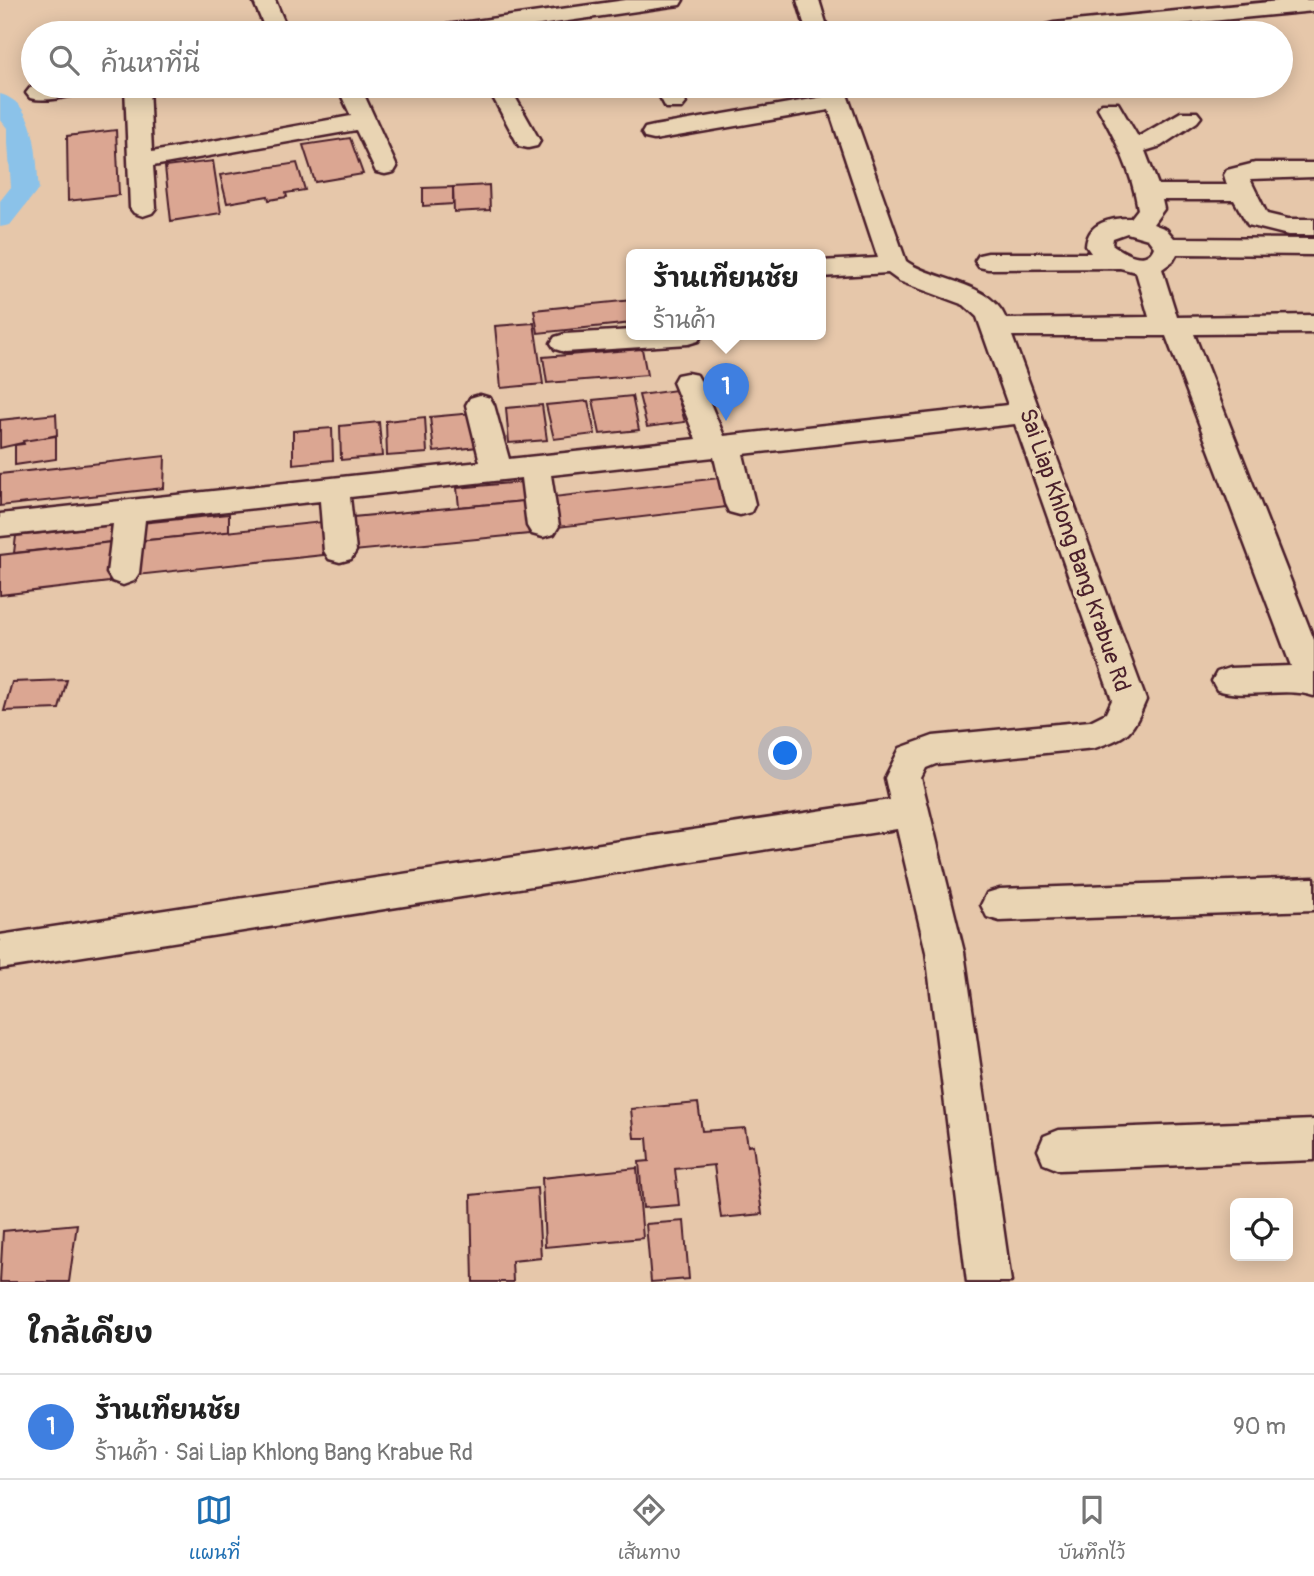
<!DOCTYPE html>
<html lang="th">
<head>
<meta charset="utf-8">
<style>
  body { margin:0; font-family:Pangolin,"Playpen Sans Thai",sans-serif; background:#f6f6f6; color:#222 }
  .controls { position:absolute; right:21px; bottom:21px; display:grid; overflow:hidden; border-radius:10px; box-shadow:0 4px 18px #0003 }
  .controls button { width:63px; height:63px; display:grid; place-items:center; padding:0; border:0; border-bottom:2px solid #e0e0e0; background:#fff; color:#222; font:35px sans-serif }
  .you { position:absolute; left:786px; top:754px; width:24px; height:24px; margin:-18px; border:5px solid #fff; border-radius:50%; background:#1a73e8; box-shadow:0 0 0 10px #1a73e833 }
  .badge { display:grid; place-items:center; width:46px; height:46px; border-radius:50%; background:#1f6fb2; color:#fff; font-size:23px; font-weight:700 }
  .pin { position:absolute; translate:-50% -58px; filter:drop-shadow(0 2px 4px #0008) }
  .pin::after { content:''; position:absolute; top:37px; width:24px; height:21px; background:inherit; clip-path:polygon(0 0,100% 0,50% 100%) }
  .popup { position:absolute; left:626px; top:249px; width:200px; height:91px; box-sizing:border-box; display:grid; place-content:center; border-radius:10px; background:#fff; filter:drop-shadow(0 2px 5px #0005); font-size:23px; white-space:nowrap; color:#767676 }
  .popup b { font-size:26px; color:#222 }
  .popup::after { content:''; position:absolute; left:50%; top:100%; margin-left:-14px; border:14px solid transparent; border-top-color:#fff }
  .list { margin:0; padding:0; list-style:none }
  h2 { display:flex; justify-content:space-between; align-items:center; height:91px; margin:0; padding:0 28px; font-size:30px }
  h2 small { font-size:23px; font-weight:400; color:#767676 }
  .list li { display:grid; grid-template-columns:46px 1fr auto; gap:21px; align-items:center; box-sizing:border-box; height:105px; padding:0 28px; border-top:2px solid #e0e0e0 }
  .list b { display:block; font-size:26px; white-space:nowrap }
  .list p { margin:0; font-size:23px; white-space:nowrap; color:#767676 }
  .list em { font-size:23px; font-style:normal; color:#767676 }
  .icon { flex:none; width:38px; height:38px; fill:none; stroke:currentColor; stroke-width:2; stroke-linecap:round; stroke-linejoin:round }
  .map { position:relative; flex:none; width:1314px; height:1282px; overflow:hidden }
  .search { position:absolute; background:#fff; box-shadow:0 4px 18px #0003; left:21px; right:21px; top:21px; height:77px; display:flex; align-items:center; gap:18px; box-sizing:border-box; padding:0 24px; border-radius:38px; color:#767676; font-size:26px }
  .sheet { height:196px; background:#fff }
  nav { display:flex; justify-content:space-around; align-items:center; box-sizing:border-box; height:98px; border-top:2px solid #e0e0e0; background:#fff; font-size:19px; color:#767676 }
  nav a { display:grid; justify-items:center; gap:4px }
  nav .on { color:#1f6fb2 }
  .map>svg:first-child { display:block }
</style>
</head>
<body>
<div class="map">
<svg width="1314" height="1282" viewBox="0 0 1314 1282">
  <rect width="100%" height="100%" fill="#e6c7aa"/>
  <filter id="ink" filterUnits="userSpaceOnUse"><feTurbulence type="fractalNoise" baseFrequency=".0143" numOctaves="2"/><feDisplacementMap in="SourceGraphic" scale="14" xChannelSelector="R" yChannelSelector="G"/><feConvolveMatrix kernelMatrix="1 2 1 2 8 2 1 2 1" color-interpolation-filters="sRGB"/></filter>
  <g filter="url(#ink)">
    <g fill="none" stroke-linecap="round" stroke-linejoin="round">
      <path fill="#8bc2e9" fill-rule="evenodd" d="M0,94c38,10 36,63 39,94l-29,37 -10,2v-26l11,-14 -4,-59 -7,-9z"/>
    </g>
    <g fill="#dba692" stroke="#4a1f2b" stroke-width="2">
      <path d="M116,130l3,65 -51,6 -1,-65z"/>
      <path d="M350,138l13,36 -48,8 -12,-37z"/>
      <path d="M213,161l8,52 -50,8 -6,-54z"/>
      <path d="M297,163l8,27 -19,3 1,4 -18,3 -1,-4 -41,7 -7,-28z"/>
      <path d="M489,185l1,25 -36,2 -1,-25z"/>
      <path d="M453,187v17l-30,2v-18z"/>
      <path d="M632,300v23l-94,10 -4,-23z"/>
      <path d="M534,323l9,61 -42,4 -6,-62z"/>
      <path d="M642,349l5,26 -100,8 -4,-26z"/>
      <path d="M676,390l9,32 -38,5 -8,-32z"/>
      <path d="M632,396l7,34 -39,4 -7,-34z"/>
      <path d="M588,401l7,33 -41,5 -8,-34z"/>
      <path d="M542,405l5,35 -38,3 -3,-35z"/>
      <path d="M473,413l4,34 -43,5 -4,-35z"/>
      <path d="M56,414l1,21 -57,13v-28z"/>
      <path d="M425,417l2,36 -40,3 -1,-35z"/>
      <path d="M379,422l3,34 -41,4 -1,-34z"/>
      <path d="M332,428l1,32 -40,4v-33z"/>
      <path d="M56,436v23l-41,6v-20l9,-1 -1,-3z"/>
      <path d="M165,456l-1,32 -164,18v-32z"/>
      <path d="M719,478l8,29 -169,20 -5,-30z"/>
      <path d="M522,482l2,19 -65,6 -2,-19z"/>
      <path d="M524,501l5,33 -175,17 -1,-34z"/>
      <path d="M229,514v18l-90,9 2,-18z"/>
      <path d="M322,522l1,33 -186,20 2,-34z"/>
      <path d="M113,525l-1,17 -98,11 2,-17z"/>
      <path d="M112,542l-3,40 -109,13v-40z"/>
      <path d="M67,680l-8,29 -55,2 8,-29z"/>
      <path d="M698,1103l4,28 43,-3 3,18 5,-1 9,69 -41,4 -7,-53 -39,4 4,36 -36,3 -4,-46 10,-1 -2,-23h-13l-3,-29z"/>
      <path d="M637,1168l6,70 -98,9 -3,-69z"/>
      <path d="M537,1188l4,70 -29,3 1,21h-40l-2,-87z"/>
      <path d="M684,1221l5,58 -38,3 -5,-58z"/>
      <path d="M77,1224l-8,58h-69l3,-51z"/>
    </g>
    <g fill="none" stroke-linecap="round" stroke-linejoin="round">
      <defs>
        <g id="minor">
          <path d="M253,0h22l14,33h-22z"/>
          <path d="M626,0h57l-3,5 -8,1 -188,27h-56l3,-5 8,-2z"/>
          <path d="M797,0h22l10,33h-22z"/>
          <path d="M1289,0h25v11l-226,22h-43l-2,-3 3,-5 8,-2z"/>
          <path d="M40,86h56l-4,5c-18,4 -44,12 -62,7l-4,-5 4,-5z"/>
          <path d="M125,86h24l3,66 199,-36 -14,-30h23l37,81 -3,5 -9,2 -9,-2 -20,-42 -203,36 3,42 -4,5 -9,3 -9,-3 -4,-5z"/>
          <path d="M487,86h22l31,55 -3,5 -9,2 -9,-2z"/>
          <path d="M654,86h22l10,17 -4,5h-16z"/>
          <path d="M821,86h23l62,175c29,21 85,20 100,58l143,-2 -13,-45 -16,-4 -132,1 -9,-2 -4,-6 4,-6 9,-2h103l-5,-7c2,-24 24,-28 45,-28l7,-9c-6,-37 -22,-69 -40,-101l4,-5h16l20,34 43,-25h16l4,5 -4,5 -36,24 -16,5 13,34h69l-3,-10 3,-5 28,-7h59v14l-64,2 17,35 21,5h26v16h-26l-40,-10 -14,-25h-72l2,9 -11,15 13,5 8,9 140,1v16l-137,-1 -4,7 -11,8 15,48 137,-2v18l-120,1 120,306v56c-31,-10 -66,4 -97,-6l-5,-9 5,-9 12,-4 62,-2 -125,-330h-154l134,364c-14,33 -16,36 -51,48l-159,16 -10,4 -5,10 43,174 47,330h-44l-41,-330 -29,-123 -897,140v-34l890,-135 -5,-22 15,-30 33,-12 157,-15 16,-8 6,-13 -97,-276 -272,30 12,50 -4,8 -11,3 -11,-3 -4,-8 -11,-47 -163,18 8,51 -5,8 -11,3 -11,-3 -5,-8 -6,-48 -171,19 6,54 -5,8 -11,3 -11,-3 -5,-8 -4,-50 -175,19 -6,53 -5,8 -11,4 -11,-4 -5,-8 6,-49 -113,12v-22l480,-52 -14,-57 4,-7 10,-3 10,3 4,7 15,54 187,-20 -23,-57 4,-7 10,-2 10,2 4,7 23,54 284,-31 -31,-88 -13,-12 -65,-24 -11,-8 -68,4v-16l58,-3 -49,-148 -175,30 -9,-2 -3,-5 3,-5 9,-2 170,-29zM1127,233l21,6 6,8c-7,19 -30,6 -42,-3l1,-6z"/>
          <path d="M632,330v5h70l-4,6 -10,3 -123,8 -10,-3 -4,-6 4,-6 10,-3z"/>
          <path d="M1314,878v32l-314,11 -13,-4 -6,-12 6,-12 13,-4z"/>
          <path d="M1314,1120v40l-255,10 -15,-6 -6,-14 6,-14 15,-6z"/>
        </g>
      </defs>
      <use href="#minor" stroke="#4a1f2b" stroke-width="5"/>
      <use href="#minor" fill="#e9d4b3" fill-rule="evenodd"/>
    </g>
  </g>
  <g text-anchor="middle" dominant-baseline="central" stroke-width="7" stroke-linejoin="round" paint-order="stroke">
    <g font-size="23" fill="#4a1f2b" stroke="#e9d4b3">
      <text transform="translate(1075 550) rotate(71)">Sai Liap Khlong Bang Krabue Rd</text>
    </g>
  </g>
</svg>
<div class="controls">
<button><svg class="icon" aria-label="locate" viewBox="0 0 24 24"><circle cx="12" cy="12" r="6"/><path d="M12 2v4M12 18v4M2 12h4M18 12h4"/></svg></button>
</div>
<div class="you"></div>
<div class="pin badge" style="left:726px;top:421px;background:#3f7fe0">1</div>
<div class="popup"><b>ร้านเทียนชัย</b>ร้านค้า</div>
<div class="search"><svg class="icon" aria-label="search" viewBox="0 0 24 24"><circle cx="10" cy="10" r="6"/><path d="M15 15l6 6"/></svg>ค้นหาที่นี่</div>
</div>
<section class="sheet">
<h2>ใกล้เคียง<small></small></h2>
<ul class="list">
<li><span class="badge" style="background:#3f7fe0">1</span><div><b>ร้านเทียนชัย</b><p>ร้านค้า · Sai Liap Khlong Bang Krabue Rd</p></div><em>90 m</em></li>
</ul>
</section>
<nav>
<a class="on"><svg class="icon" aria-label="map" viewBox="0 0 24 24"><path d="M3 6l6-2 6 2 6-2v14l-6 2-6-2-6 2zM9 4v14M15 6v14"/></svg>แผนที่</a>
<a><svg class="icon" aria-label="directions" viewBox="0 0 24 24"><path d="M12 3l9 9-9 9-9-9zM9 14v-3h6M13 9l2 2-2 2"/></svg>เส้นทาง</a>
<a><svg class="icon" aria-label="saved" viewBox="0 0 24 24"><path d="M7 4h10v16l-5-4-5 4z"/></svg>บันทึกไว้</a>
</nav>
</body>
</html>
